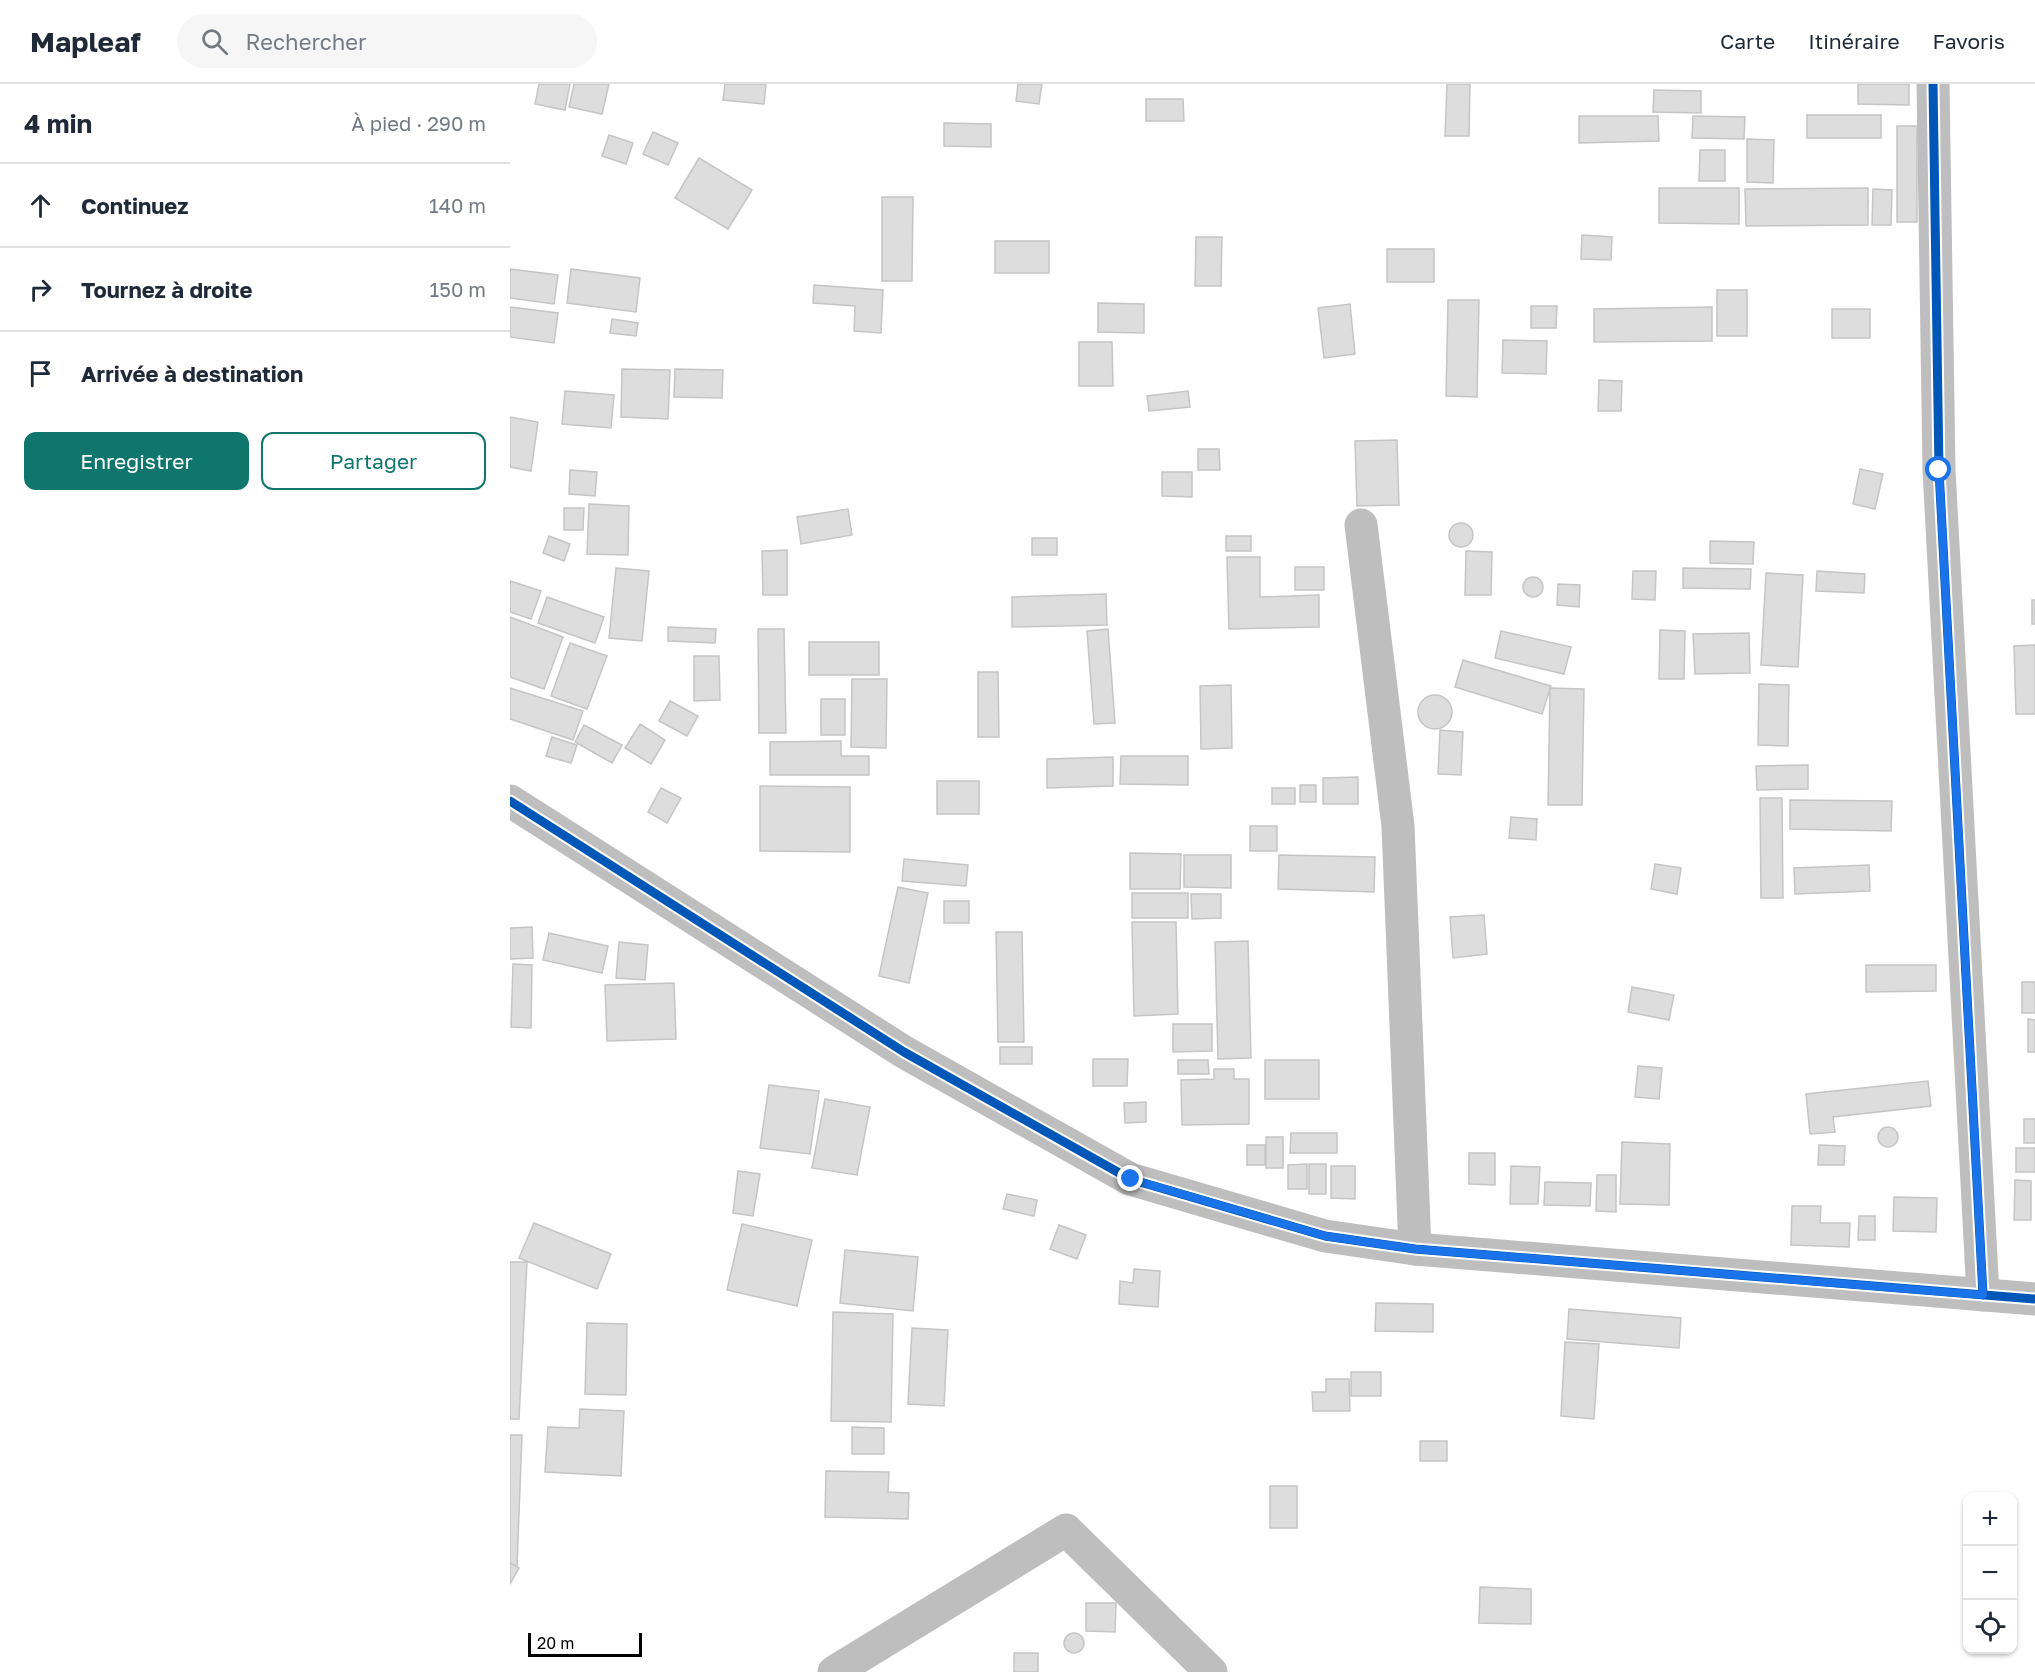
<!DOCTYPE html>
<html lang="fr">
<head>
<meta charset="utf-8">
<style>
  body { margin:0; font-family:"Golos Text",sans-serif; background:#f6f6f7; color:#1f2937 }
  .controls { position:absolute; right:18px; bottom:18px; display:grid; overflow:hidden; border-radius:12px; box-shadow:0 2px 4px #0004 }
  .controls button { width:54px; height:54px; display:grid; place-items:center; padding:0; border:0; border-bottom:2px solid #e0e1e3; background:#fff; color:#1f2937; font:30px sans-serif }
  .scale { position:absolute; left:18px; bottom:15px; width:114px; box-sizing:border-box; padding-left:6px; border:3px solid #000; border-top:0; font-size:16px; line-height:21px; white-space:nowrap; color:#000; -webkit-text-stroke:4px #fff; paint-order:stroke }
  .stop { position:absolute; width:18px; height:18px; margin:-14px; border:4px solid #1a73e8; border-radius:50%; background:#fff }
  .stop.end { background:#1a73e8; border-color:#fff; box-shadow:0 2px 6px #0008 }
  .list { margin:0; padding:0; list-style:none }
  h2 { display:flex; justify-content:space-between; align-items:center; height:78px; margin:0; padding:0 24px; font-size:26px }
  h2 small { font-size:20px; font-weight:400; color:#747a83 }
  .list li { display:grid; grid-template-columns:39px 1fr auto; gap:18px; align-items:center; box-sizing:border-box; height:84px; padding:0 24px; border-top:2px solid #e0e1e3 }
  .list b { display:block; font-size:22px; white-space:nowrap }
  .list em { font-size:20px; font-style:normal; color:#747a83 }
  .actions { display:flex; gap:12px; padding:18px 24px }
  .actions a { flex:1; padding:14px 0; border:2px solid #0f766e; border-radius:12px; text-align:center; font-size:21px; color:#0f766e }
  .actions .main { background:#0f766e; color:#fff }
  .icon { flex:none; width:33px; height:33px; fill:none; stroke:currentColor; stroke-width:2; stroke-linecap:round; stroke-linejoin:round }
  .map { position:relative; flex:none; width:1525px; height:1588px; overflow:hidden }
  header { display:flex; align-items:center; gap:36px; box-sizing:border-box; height:84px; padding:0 30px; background:#fff; border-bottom:2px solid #e0e1e3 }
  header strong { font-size:28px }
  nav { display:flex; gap:33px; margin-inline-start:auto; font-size:21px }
  .search { width:420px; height:54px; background:#f6f6f7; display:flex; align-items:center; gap:15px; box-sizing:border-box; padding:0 21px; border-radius:33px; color:#747a83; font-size:22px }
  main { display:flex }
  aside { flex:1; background:#fff }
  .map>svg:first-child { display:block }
</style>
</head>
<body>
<header>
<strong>Mapleaf</strong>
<div class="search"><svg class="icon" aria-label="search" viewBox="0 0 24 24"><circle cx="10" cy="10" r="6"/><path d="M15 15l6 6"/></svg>Rechercher</div>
<nav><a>Carte</a><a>Itinéraire</a><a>Favoris</a></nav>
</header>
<main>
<aside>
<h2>4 min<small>À pied · 290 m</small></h2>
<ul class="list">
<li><svg class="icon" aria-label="ahead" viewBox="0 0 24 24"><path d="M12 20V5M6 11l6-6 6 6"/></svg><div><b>Continuez</b></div><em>140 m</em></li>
<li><svg class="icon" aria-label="right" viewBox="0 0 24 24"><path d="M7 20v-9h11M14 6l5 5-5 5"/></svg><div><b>Tournez à droite</b></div><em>150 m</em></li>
<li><svg class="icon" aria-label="arrive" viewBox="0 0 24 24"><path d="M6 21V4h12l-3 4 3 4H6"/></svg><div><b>Arrivée à destination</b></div></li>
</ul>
<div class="actions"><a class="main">Enregistrer</a><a>Partager</a></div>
</aside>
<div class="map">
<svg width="1525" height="1588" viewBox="0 0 1525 1588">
  <rect width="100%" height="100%" fill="#fff"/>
  <g fill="#ddd" stroke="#c5c5c5" stroke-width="1.5">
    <path d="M29,0h31l-5,26 -30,-6z"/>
    <path d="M64,0h35l-7,30 -33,-7z"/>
    <path d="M215,0h41l-2,20 -41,-4z"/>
    <path d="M508,0h24l-3,20 -23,-3z"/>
    <path d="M937,0h23l-1,52h-24z"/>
    <path d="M1348,0h51v21l-51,-1z"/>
    <path d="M1144,6l47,1v22l-48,-1z"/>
    <path d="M636,15h37l1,22h-38z"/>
    <rect x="1297" y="31" width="74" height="23"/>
    <path d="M1069,32h79l1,25 -80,2z"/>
    <path d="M1183,32l52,1 -1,22 -52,-1z"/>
    <path d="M434,39l47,1v23l-47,-1z"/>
    <rect x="1387" y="42" width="20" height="96"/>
    <path d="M143,48l25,11 -10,22 -25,-11z"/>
    <path d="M99,51l24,8 -7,21 -24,-8z"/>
    <path d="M1237,55l27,1 -1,43 -26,-1z"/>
    <path d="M1190,66h25v31h-26z"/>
    <path d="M189,74l53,32 -24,39 -53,-31z"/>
    <path d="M1149,104h80v36l-80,-1z"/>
    <path d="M1358,104v37l-122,1 -1,-37z"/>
    <path d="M1363,105l19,1 -1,35h-19z"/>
    <path d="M372,113h31l-1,84h-30z"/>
    <path d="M1072,151l30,2 -1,23 -30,-1z"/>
    <path d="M686,153h26l-1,49h-26z"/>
    <rect x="485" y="157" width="54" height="32"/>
    <rect x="877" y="165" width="47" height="33"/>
    <path d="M0,185l48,6 -4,29 -44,-6z"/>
    <path d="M61,185l69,9 -4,34 -69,-9z"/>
    <path d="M304,201l69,5 -2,43 -27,-2 1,-25 -42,-3z"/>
    <rect x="1207" y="206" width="30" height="46"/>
    <path d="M938,216h31l-2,97 -31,-1z"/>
    <path d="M588,219l46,1v29l-46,-1z"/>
    <path d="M840,220l5,50 -31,4 -6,-50z"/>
    <path d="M1021,222h26l-1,22h-25z"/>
    <path d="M0,223l48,6 -4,30 -44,-6z"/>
    <path d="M1202,223v34l-118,1v-33z"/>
    <rect x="1322" y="225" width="38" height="29"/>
    <path d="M102,235l26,4 -2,13 -26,-3z"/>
    <path d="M993,256l44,1 -1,33 -44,-1z"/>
    <path d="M569,258h33l1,44h-34z"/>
    <path d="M112,285l48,1 -2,49 -47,-2z"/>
    <path d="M165,285l48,1 -1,28 -48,-1z"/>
    <path d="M1089,296l23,1 -1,30h-23z"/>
    <path d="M55,307l49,4 -3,33 -49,-4z"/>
    <path d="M678,307l2,16 -41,4 -2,-15z"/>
    <path d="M0,333l28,5 -7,49 -21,-4z"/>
    <path d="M887,356l2,65 -42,1 -2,-65z"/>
    <path d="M688,365h21l1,21h-22z"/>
    <path d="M1350,385l23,5 -8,35 -22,-5z"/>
    <path d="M60,386l27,2 -2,24 -26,-2z"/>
    <path d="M652,388h30v25l-30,-1z"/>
    <path d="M79,420l40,2 -1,49 -41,-1z"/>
    <path d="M54,424h20l-1,22h-19z"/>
    <path d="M338,425l4,26 -51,9 -4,-27z"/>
    <circle cx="951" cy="451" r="12"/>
    <path d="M39,452l21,8 -6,17 -21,-8z"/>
    <rect x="716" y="452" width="25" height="15"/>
    <rect x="522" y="454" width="25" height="17"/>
    <path d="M1200,457l44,1 -1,22 -43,-1z"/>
    <path d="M277,466v45h-24l-1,-44z"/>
    <path d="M956,467l26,1 -1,43h-26z"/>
    <path d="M717,473h33v40l59,-2v32l-90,2z"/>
    <rect x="785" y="483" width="29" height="23"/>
    <path d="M106,484l33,3 -7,70 -33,-3z"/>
    <path d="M1173,484l68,1 -1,20 -67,-1z"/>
    <path d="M1123,487h23l-1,29 -23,-1z"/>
    <path d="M1307,487l48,3 -1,19 -48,-2z"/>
    <path d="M1256,489l37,2 -5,92 -37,-2z"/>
    <circle cx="1023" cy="503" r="10"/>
    <path d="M0,497l31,10 -10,28 -21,-7z"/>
    <path d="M1048,500l22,1 -1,22 -22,-2z"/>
    <path d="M596,510l1,31 -95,2v-30z"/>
    <path d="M37,513l57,20 -9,26 -57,-20z"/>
    <rect x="1522" y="516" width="3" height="24"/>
    <path d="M0,533l53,20 -19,52 -34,-12z"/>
    <path d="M158,543l48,2 -1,14 -47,-2z"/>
    <path d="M248,545h26l2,104h-27z"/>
    <path d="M598,545l7,94 -21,1 -7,-93z"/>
    <path d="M1150,546l25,1 -1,48h-25z"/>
    <path d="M991,547l70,16 -7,27 -69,-16z"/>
    <path d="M1239,549l1,40 -55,1 -2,-40z"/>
    <rect x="299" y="558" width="70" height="33"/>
    <path d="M60,559l37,13 -20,53 -36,-13z"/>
    <path d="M1525,561v69h-19l-2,-68z"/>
    <path d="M184,572h25l1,44 -26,1z"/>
    <path d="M953,576l88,26 -9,28 -87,-27z"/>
    <path d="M468,588h20l1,65h-21z"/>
    <path d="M342,595h35l-1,69 -35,-1z"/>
    <path d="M1249,600l30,1 -1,61 -30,-1z"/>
    <path d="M721,601l1,63 -31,1 -1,-63z"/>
    <path d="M0,604l73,23 -10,29 -63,-21z"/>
    <path d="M1040,604l34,1 -2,116h-34z"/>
    <circle cx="925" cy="628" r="17"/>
    <rect x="311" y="615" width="24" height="36"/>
    <path d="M160,617l28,15 -11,20 -28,-15z"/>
    <path d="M130,640l25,16 -14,24 -26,-16z"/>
    <path d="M74,641l38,20 -10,18 -37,-21z"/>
    <path d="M930,646l23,2 -2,43 -23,-1z"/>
    <path d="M42,653l25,8 -6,18 -25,-7z"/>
    <path d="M331,657v15h28v19h-99v-33z"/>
    <path d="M611,672h67v29l-68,-1z"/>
    <path d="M603,673v29l-66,2v-29z"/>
    <path d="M1298,681v24l-51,1 -1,-24z"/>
    <path d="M848,693v27h-35v-26z"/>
    <rect x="427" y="697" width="42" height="33"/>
    <rect x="790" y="701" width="16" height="17"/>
    <path d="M250,702l90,1v65l-90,-1z"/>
    <path d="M151,704l20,10 -14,25 -19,-11z"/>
    <rect x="762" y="704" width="23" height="16"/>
    <path d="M1250,714h22l1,100h-22z"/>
    <path d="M1280,716l102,1 -1,30 -101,-2z"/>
    <path d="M1001,733l26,2 -1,21 -27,-2z"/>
    <rect x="740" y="742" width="27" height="25"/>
    <path d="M620,769l51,1 -1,35h-50z"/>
    <path d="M674,771h47v33l-47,-1z"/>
    <path d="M769,771l96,2 -1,35 -96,-3z"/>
    <path d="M394,775l64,6 -2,21 -64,-5z"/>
    <path d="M1145,780l26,4 -4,26 -26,-5z"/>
    <path d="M1359,781l1,26 -75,3 -1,-26z"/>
    <path d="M388,803l30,6 -19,90 -30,-7z"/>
    <rect x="622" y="809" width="56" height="25"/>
    <path d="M681,810h30v24l-29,1z"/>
    <rect x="434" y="817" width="25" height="22"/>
    <path d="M974,831l3,39 -34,4 -3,-41z"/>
    <path d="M622,838h44l2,92 -44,2z"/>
    <path d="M22,843l1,31 -23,1v-31z"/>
    <path d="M486,848h26l2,110h-26z"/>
    <path d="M39,849l59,13 -6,27 -59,-13z"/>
    <path d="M738,857l3,117 -33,1 -3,-117z"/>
    <path d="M109,858l29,3 -3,35 -29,-2z"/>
    <path d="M3,880l19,1 -1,63 -20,-1z"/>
    <path d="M1356,881h70v26l-70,1z"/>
    <rect x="1512" y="898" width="13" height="31"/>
    <path d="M164,899l2,56 -69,2 -2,-56z"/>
    <path d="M1122,903l42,8 -5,25 -41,-8z"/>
    <path d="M1518,935l7,1v32h-7z"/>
    <path d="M663,940h39v27l-39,1z"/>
    <rect x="490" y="963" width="32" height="17"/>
    <path d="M583,975h35l-1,27h-34z"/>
    <path d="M668,976h30l1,14h-31z"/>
    <rect x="755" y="976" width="54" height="39"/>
    <path d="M1128,982l24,2 -3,31 -24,-2z"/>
    <path d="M704,985h20v10h15v45l-67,1 -1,-45 33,-1z"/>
    <path d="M1418,997l3,25 -98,11 2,15 -25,2 -4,-40z"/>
    <path d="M259,1001l50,6 -9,63 -50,-6z"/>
    <path d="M315,1015l45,8 -13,68 -45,-7z"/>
    <path d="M636,1018v20l-21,1 -1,-20z"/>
    <rect x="1514" y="1035" width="11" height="24"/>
    <circle cx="1378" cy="1053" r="10"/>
    <path d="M781,1049h46v20h-47z"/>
    <rect x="756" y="1053" width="17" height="31"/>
    <path d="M1112,1058l48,2 -1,61 -49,-1z"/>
    <rect x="737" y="1061" width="18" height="20"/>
    <path d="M1309,1061l26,1 -1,19h-26z"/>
    <rect x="1506" y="1064" width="19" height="24"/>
    <path d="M959,1069h26v32l-26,-1z"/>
    <path d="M797,1080v25h-19v-24z"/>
    <rect x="799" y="1080" width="17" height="30"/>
    <path d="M821,1082h24v33l-24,-1z"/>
    <path d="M1001,1082l29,1 -2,37h-28z"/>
    <path d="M228,1087l22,3 -7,42 -20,-3z"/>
    <path d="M1087,1091h19v37l-20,-1z"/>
    <path d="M1505,1096l16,1v39h-17z"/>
    <path d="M1035,1098l46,1 -1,23 -46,-1z"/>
    <path d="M497,1110l30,6 -3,16 -31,-7z"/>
    <path d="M1384,1113l43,1 -1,34 -43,-1z"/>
    <path d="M1282,1122h29l-1,17h30l-1,24 -58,-2z"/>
    <path d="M1349,1132h16v24h-17z"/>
    <path d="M24,1139l77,31 -14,35 -78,-31z"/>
    <path d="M232,1140l70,16 -15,66 -70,-16z"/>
    <path d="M549,1141l27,10 -9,24 -27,-10z"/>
    <path d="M335,1166l73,7 -5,54 -73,-8z"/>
    <path d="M0,1178h17l-8,157h-9z"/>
    <path d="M624,1185l26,2 -2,36 -39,-3 1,-23 13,2z"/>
    <path d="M866,1219l57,1v28l-58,-1z"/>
    <path d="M1059,1225l112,9 -2,30 -112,-9z"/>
    <path d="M323,1228l60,2 -2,108 -60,-1z"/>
    <path d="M77,1239l40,1 -1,71 -41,-1z"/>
    <path d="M402,1244l36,2 -4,76 -36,-2z"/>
    <path d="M1055,1258l34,2 -5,75 -33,-3z"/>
    <rect x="841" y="1288" width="30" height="24"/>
    <path d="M816,1295h23l1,32h-37l-1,-19h14z"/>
    <path d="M70,1325l44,2 -3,65 -76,-4 3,-45 31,1z"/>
    <path d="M342,1343l32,1v26h-32z"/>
    <path d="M0,1351h12l-5,132 -7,-4z"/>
    <rect x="910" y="1357" width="27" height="20"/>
    <path d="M316,1387l63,1 -1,20 21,1 -1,26 -83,-2z"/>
    <rect x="760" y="1402" width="27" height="42"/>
    <path d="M0,1479l9,5 -9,16z"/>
    <path d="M970,1503l51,2v35l-52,-1z"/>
    <path d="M576,1519h30l-1,29 -29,-1z"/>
    <circle cx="564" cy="1559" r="10"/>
    <rect x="504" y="1569" width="24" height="19"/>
  </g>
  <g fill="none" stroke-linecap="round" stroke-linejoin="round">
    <g stroke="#bebebe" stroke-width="33">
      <path d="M1423,0l6,386 44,825"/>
      <path d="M851,441l37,301 17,423"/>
      <path d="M0,717l394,251 226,127 195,57 90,13 620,50"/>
      <path d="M324,1588l232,-142 145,142"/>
    </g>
    <defs>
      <g id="cycleway">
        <path d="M1423,0l6,386 44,825"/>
        <path d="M0,717l394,251 226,127 195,57 90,13 620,50"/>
      </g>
    </defs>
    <use href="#cycleway" stroke="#fff" stroke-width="13"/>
    <use href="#cycleway" stroke="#0057b8" stroke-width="9"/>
  </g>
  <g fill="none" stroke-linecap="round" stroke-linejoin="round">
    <path stroke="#1a73e8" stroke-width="8" d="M621,1095l194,57 90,13 568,46 -44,-825"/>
  </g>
</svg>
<div class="controls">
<button>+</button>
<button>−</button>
<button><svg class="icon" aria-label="locate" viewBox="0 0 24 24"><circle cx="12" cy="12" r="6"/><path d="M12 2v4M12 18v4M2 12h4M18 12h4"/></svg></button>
</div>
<div class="scale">20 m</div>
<div class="stop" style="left:1429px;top:386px"></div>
<div class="stop end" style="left:621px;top:1095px"></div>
</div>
</main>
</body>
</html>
